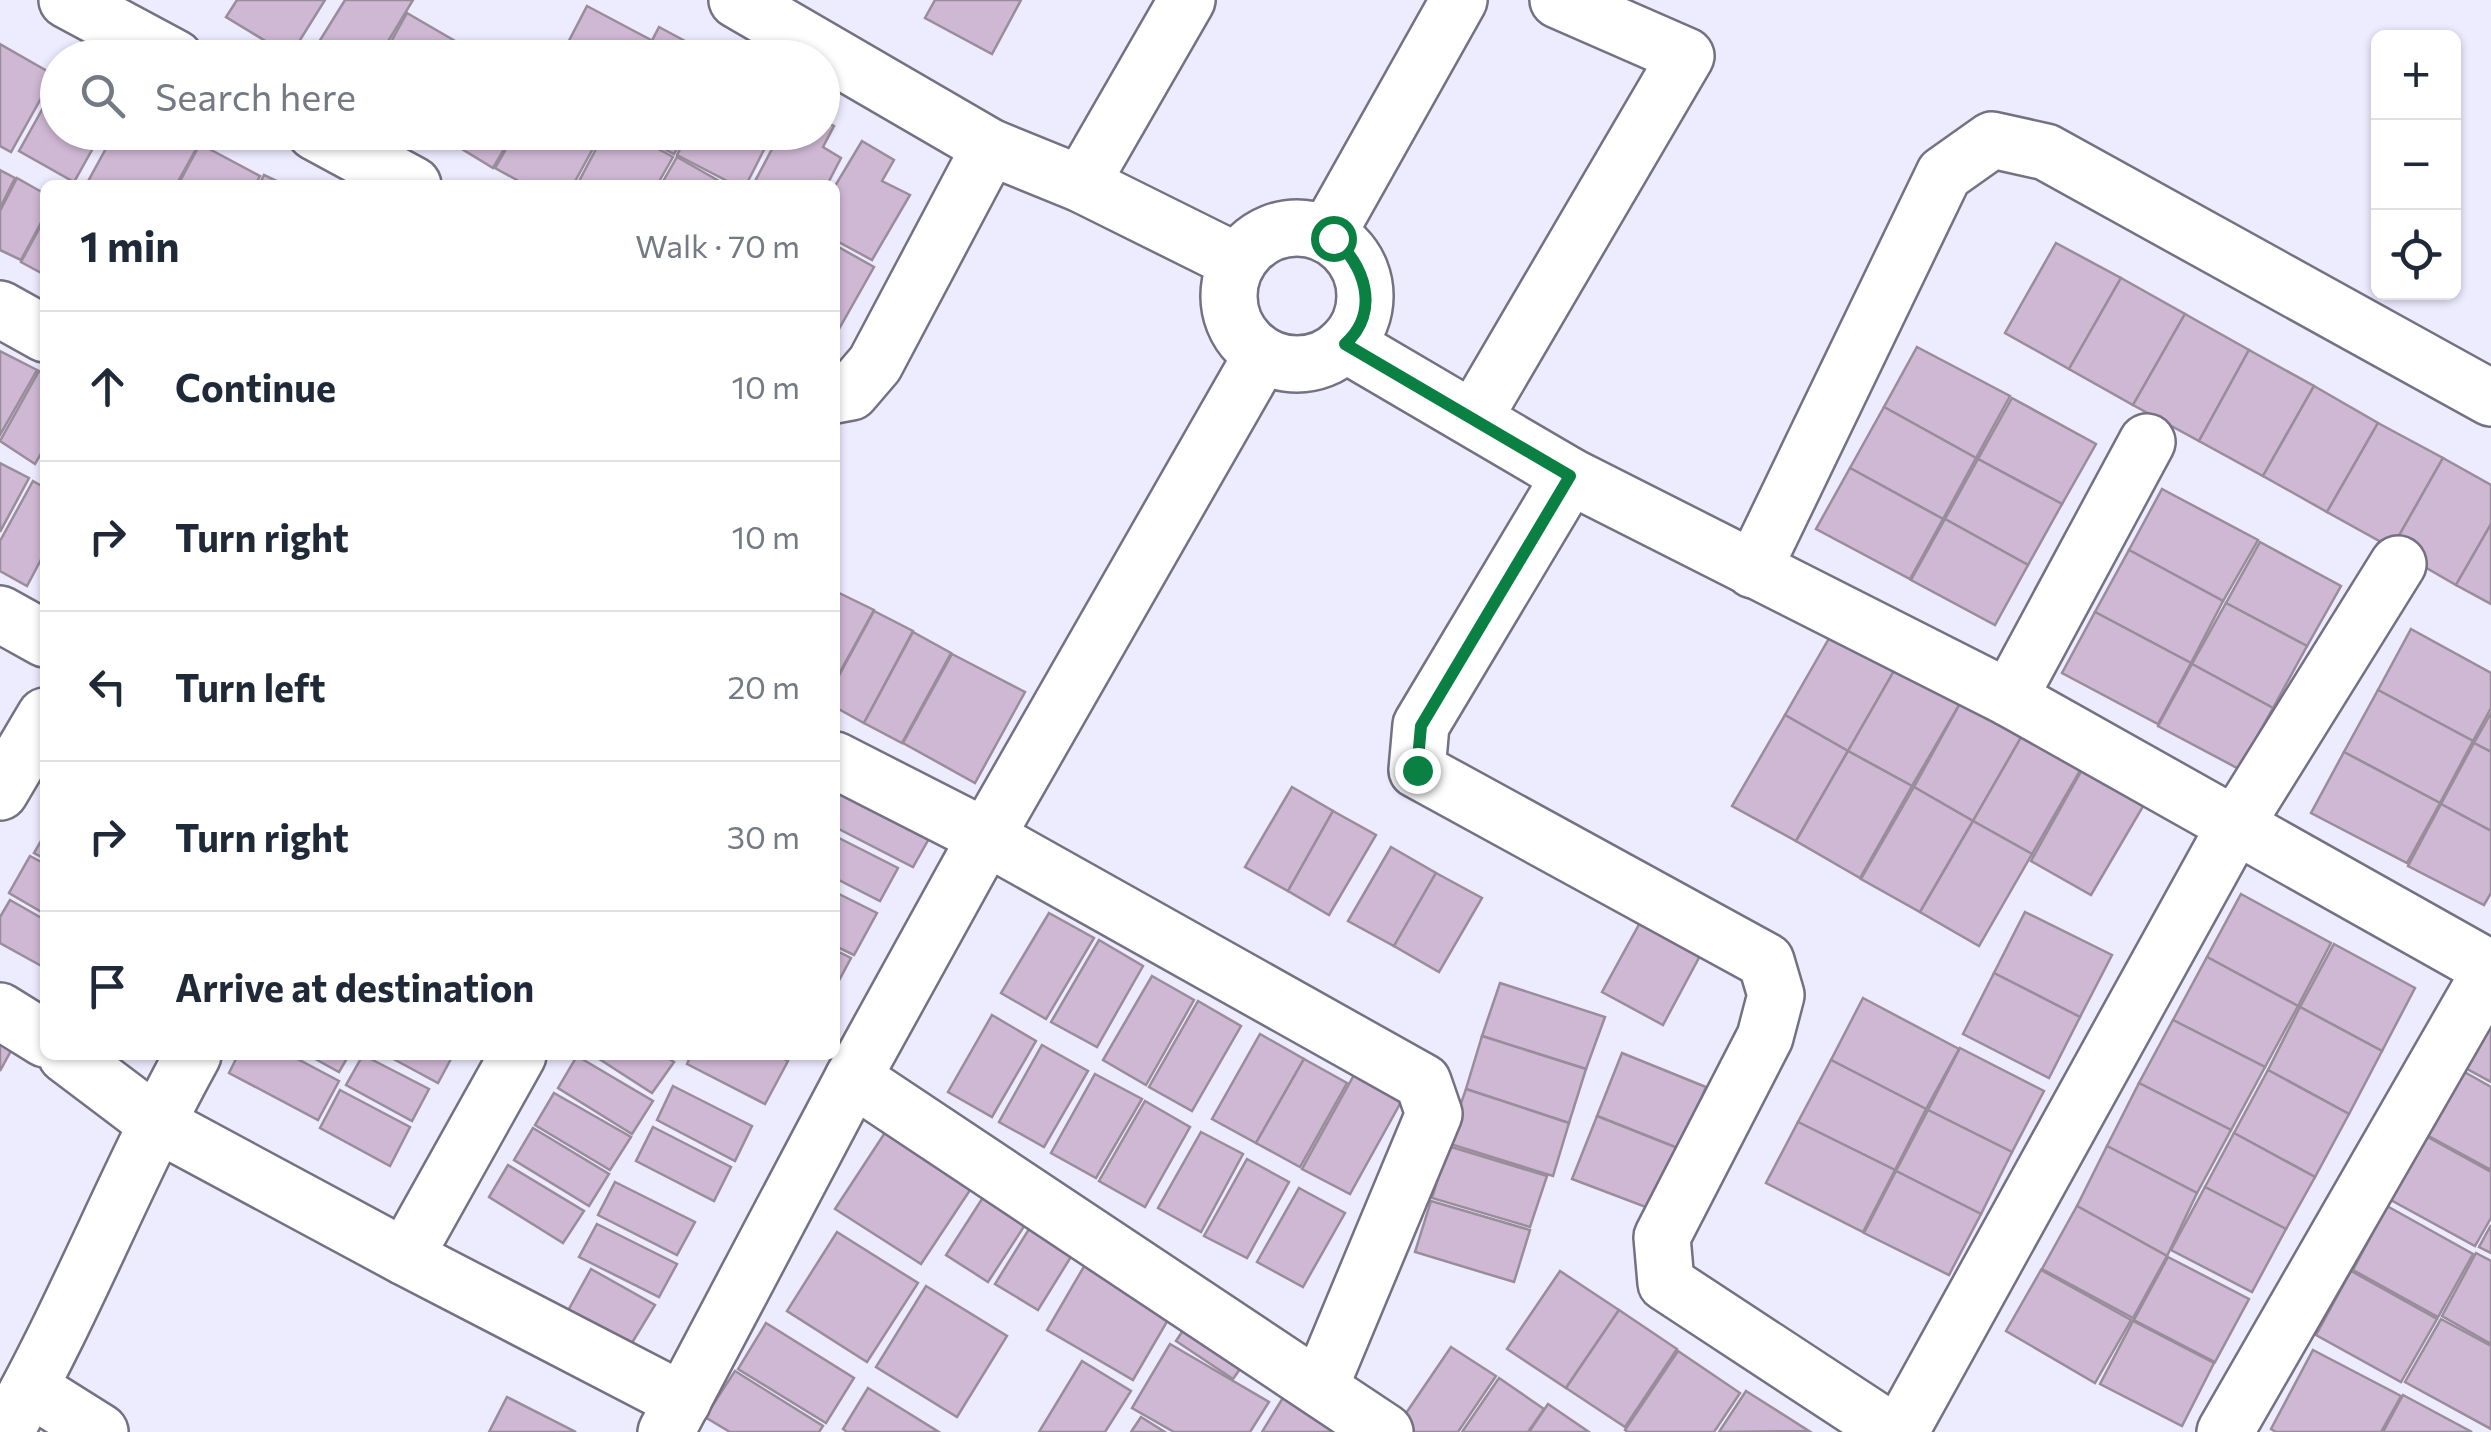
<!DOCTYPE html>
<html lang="en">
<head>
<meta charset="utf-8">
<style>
  body { margin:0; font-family:Commissioner,sans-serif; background:#f6f6f7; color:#1f2937 }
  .controls { position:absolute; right:30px; top:30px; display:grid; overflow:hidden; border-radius:15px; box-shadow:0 2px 8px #0004 }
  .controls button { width:90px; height:90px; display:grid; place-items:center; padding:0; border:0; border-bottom:2px solid #e0e1e3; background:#fff; color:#1f2937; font:50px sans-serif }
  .stop { position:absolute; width:30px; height:30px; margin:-22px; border:8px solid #0b8043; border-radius:50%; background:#fff }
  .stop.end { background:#0b8043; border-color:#fff; box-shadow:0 2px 10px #0008 }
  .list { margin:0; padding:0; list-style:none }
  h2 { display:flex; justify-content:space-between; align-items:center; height:130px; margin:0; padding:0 40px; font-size:42px }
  h2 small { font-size:32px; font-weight:400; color:#747a83 }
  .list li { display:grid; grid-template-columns:65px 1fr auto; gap:30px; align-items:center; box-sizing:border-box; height:150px; padding:0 40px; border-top:2px solid #e0e1e3 }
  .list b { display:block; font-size:38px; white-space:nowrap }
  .list em { font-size:32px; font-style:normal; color:#747a83 }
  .icon { flex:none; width:55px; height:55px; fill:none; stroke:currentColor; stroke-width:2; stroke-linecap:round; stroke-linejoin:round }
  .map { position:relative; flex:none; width:2491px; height:1432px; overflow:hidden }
  .search { position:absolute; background:#fff; box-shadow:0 2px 8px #0004; left:40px; top:40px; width:800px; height:110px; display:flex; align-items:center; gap:25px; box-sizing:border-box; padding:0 35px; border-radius:55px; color:#747a83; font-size:38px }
  .panel { position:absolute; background:#fff; box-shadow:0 2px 8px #0004; left:40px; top:180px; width:800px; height:880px; border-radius:15px }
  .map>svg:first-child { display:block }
</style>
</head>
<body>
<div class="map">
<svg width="2491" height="1432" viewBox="0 0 2491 1432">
  <rect width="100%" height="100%" fill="#edebfe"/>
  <g fill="#cfb8d4" stroke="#998d9b" stroke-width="2.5">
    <path d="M237,0h88l-35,56 -64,-39z"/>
    <path d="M345,0h68l-35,58h-69z"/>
    <path d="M935,0h86l-29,54 -67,-36z"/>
    <path d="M587,6l64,34 -9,18h-82z"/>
    <path d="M407,13l67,39 -3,6h-89z"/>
    <path d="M659,27l39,21 -5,10h-50z"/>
    <path d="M0,44l54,31 -43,77 -11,-6z"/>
    <path d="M486,45l22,13h-30z"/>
    <path d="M58,81v51h44l-28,50 -55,-31z"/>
    <path d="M822,120l12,6 -11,21 18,11 -14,27h-74l28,-53h41z"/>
    <path d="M115,132h52l29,17 -20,36h-90z"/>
    <path d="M434,132h80l-21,36z"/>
    <path d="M516,132h86l-29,53h-47l-31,-17z"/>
    <path d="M605,132h22l46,25 -16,28h-80z"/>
    <path d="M632,132h54l-12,22z"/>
    <path d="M689,132h84l-27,53h-11l-58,-30z"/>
    <path d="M862,141l32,19 -12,21 28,14 -38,65 -37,-20v-54z"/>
    <path d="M200,144l60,32 -5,9h-77z"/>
    <path d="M677,157l49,28h-65z"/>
    <path d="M0,170l15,8 -15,30z"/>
    <path d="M264,175l21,10h-26z"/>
    <path d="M17,178l28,16v21l-24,45 -21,-10v-39z"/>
    <path d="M45,218v57l-24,-13z"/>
    <path d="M2056,243l65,35 -52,91 -64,-36z"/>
    <path d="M835,245l39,22 -39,69z"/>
    <path d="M2121,278l64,36 -52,91 -64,-36z"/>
    <path d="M2185,314l64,36 -50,91 -66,-36z"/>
    <path d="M1917,347l93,49 -34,62 -92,-51z"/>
    <path d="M2249,350l65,36 -51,90 -64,-35z"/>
    <path d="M0,351l37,19 -37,65z"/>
    <path d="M39,371l6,3v73l-10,17 -35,-23z"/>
    <path d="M2314,386l64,37 -51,89 -64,-36z"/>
    <path d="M2012,398l84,46 -34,60 -84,-45z"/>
    <path d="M1884,407l92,51 -33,61 -93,-51z"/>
    <path d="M2378,423l65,35 -51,90 -65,-36z"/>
    <path d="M2443,458l48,27v39l-35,61 -64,-37z"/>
    <path d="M1978,459l84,45 -34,61 -83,-46z"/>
    <path d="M0,463l29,15 -29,54z"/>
    <path d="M1850,468l93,51 -33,60 -94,-50z"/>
    <path d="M33,481l12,7v64l-18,34 -27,-15v-30z"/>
    <path d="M2162,489l96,51 -35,61 -94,-51z"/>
    <path d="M1945,519l83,46 -33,60 -84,-45z"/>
    <path d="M2491,524v80l-35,-19z"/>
    <path d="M2260,542l81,44 -34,60 -81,-43z"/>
    <path d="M2129,550l94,51 -32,62 -96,-51z"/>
    <path d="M835,591l39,19 -39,71z"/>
    <path d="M2226,603l81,43 -34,62 -81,-44z"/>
    <path d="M874,611l39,20 -49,92 -29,-16v-24z"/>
    <path d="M2095,612l96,51 -33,61 -96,-51z"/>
    <path d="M1835,628l63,36 -50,87 -63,-36z"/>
    <path d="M2411,629l80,44v35l-18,33 -95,-51z"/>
    <path d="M913,632l38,21 -49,90 -38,-20z"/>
    <path d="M952,654l73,38 -50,91 -72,-40z"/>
    <path d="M1898,664l64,36 -50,86 -64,-35z"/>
    <path d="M2192,664l81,44 -34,61 -81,-43z"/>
    <path d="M2378,690l95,51 -33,62 -96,-51z"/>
    <path d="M1962,700l61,34 -50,87 -59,-34z"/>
    <path d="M2491,713v39l-17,-9z"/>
    <path d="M1785,715l63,36 -52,90 -64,-35z"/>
    <path d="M2023,734l59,33 -50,87 -59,-33z"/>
    <path d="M2474,743l17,9v79l-50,-27z"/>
    <path d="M1848,751l64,35 -52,92 -64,-37z"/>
    <path d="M2344,752l96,51 -33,60 -96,-50z"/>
    <path d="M2083,768l62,35 -54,92 -60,-34z"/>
    <path d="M1292,787l41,24 -45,80 -43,-24z"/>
    <path d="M1914,787l59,34 -53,91 -59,-33z"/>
    <path d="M842,789l89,46 -18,32 -78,-40v-24z"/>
    <path d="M2441,804l50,27v62l-7,12 -76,-39z"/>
    <path d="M1333,811l43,24 -47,80 -41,-24z"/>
    <path d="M1973,821l59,33 -53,92 -59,-34z"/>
    <path d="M45,834v25l-11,-6z"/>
    <path d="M835,836l63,32 -18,33 -45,-23z"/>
    <path d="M1391,847l45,26 -42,73 -46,-25z"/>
    <path d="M30,856l15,8v50l-36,-21z"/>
    <path d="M1436,873l46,25 -43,74 -45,-26z"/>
    <path d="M835,892l42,21 -23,42 -19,-9z"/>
    <path d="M2241,894l90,49 -33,63 -91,-49z"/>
    <path d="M10,900l35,20v48l-45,-25v-26z"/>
    <path d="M2025,912l87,43 -32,62 -86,-44z"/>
    <path d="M1049,913l45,25 -48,81 -45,-26z"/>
    <path d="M1641,921l61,31 -39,73 -61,-33z"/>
    <path d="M1099,940l44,26 -46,81 -46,-25z"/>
    <path d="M2334,944l81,44 -33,63 -82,-44z"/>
    <path d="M835,950l16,8 -16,30z"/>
    <path d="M2207,957l91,49 -33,61 -92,-47z"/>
    <path d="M1994,973l86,44 -31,61 -86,-44z"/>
    <path d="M1152,976l42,24 -48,85 -43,-25z"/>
    <path d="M1500,983l105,34 -19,52 -104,-33z"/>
    <path d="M1863,998l96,51 -33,60 -95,-49z"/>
    <path d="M1198,1001l43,25 -49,85 -43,-24z"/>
    <path d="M2491,1003v79l-33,-18z"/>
    <path d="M2300,1007l82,44 -33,63 -81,-44z"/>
    <path d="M0,1012l25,13 -25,46z"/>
    <path d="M992,1015l44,26 -44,76 -44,-25z"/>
    <path d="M2173,1020l92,47 -34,63 -92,-47z"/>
    <path d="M1260,1034l44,25 -48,84 -44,-24z"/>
    <path d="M1482,1036l104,33 -17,54 -103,-34z"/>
    <path d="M1042,1045l46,26 -44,76 -45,-25z"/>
    <path d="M1960,1048l84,43 -32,61 -84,-42z"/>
    <path d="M1622,1053l84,34 -26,62 -83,-33z"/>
    <path d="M238,1055h52l49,26 -21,39 -89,-47z"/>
    <path d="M308,1055h41l-10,17z"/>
    <path d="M363,1055l66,34 -17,32 -66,-36z"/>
    <path d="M386,1055h63l3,2 -14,26z"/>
    <path d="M593,1055h70l11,7 -22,31z"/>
    <path d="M691,1055h86l11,6 -23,43 -78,-40z"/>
    <path d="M577,1056l76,45 -21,33 -74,-46z"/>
    <path d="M1304,1059l43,24 -47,84 -44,-24z"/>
    <path d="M1831,1060l95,49 -31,61 -97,-48z"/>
    <path d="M2268,1070l81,44 -34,63 -81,-44z"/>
    <path d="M2461,1070l30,17v83l-66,-36z"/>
    <path d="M1095,1074l47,25 -46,79 -45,-25z"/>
    <path d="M1354,1075l47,27 -51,92 -48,-25z"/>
    <path d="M2139,1083l92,47 -34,63 -90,-47z"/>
    <path d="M673,1086l79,40 -17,35 -78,-41z"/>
    <path d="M1466,1089l103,34 -16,53 -106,-33z"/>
    <path d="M340,1090l70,37 -20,39 -70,-38z"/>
    <path d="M554,1093l77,44 -21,33 -75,-45z"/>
    <path d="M1145,1101l45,26 -45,80 -46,-26z"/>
    <path d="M1928,1110l84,42 -31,62 -85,-43z"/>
    <path d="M1597,1116l83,33 -24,62 -84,-32z"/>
    <path d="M892,1122l86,56 -57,86 -86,-55z"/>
    <path d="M1798,1122l97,48 -32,62 -97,-49z"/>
    <path d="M653,1127l78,40 -17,34 -78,-40z"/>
    <path d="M533,1128l76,46 -20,32 -75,-46z"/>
    <path d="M1201,1132l42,22 -42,78 -43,-24z"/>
    <path d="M2234,1133l81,44 -29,52 -81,-42z"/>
    <path d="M2424,1135l67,37v46l-16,28 -86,-47z"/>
    <path d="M1448,1146l99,30 -17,51 -98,-29z"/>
    <path d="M2107,1146l90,47 -30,63 -90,-50z"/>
    <path d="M1247,1159l42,23 -42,76 -43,-22z"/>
    <path d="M508,1165l76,46 -21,32 -74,-46z"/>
    <path d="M1896,1171l85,43 -32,61 -85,-42z"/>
    <path d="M615,1182l80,40 -18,33 -79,-40z"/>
    <path d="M991,1185l43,26 -46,71 -42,-27z"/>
    <path d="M2205,1187l81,42 -34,63 -81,-42z"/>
    <path d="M1299,1188l46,25 -42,74 -46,-25z"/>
    <path d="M1431,1201l99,29 -16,52 -99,-30z"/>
    <path d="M2077,1206l90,50 -34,62 -91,-49z"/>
    <path d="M2387,1206l86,48 -35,63 -85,-47z"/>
    <path d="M1039,1213l43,26 -44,71 -43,-26z"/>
    <path d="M597,1224l80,40 -18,33 -80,-40z"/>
    <path d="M2491,1225v28l-12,-6z"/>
    <path d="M837,1232l81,51 -51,79 -80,-51z"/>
    <path d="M1093,1251l86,50 -46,79 -86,-50z"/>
    <path d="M2476,1253l15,8v83l-49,-28z"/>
    <path d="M2168,1257l81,42 -34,63 -81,-42z"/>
    <path d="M591,1269l64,36 -28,46 -62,-35z"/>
    <path d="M2041,1270l90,50 -36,63 -89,-52z"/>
    <path d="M1560,1271l59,39 -53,78 -59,-39z"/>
    <path d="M2351,1271l86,48 -36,63 -85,-47z"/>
    <path d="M926,1286l81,50 -50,81 -81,-50z"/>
    <path d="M1619,1310l58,39 -52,78 -59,-39z"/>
    <path d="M1196,1311l58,38 -21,30 -57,-38z"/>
    <path d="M2441,1319l50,27v83l-86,-47z"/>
    <path d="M2133,1321l81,42 -32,63 -82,-42z"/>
    <path d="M766,1323l88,55 -28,45 -88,-54z"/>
    <path d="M1170,1344l99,58 -19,30h-76l-42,-24z"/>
    <path d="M1451,1347l45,29 -38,56h-50l-10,-7z"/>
    <path d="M2313,1350l88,46 -20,36h-105l-5,-3z"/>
    <path d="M1678,1351l62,42 -26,39h-86l-3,-2z"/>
    <path d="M1082,1361l49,30 -26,41h-66z"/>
    <path d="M735,1371l88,55 -4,6h-89l-25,-15z"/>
    <path d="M1499,1378l45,31 -16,23h-66z"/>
    <path d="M1292,1383l80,49h-110z"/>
    <path d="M868,1388l71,44h-92l-4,-3z"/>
    <path d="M1746,1391l63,40 -90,1z"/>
    <path d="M2403,1395l69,37h-89z"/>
    <path d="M507,1397l69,35h-87z"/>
    <path d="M1548,1404l41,28h-60z"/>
    <path d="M1141,1417l24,15h-34z"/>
  </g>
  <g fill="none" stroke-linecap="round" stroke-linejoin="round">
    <defs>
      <g id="minor">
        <path d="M67,0l108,58"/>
        <path d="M737,0l253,147 91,37 157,78"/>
        <path d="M315,132l98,53"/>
        <path d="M1081,184l106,-184"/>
        <circle cx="1297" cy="296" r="68"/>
        <path d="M1327,235l132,-235"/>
        <path d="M0,309l45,25"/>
        <path d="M1345,344l225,132 439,222 482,271"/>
        <path d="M835,395l16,-3 24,-28 115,-217"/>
        <path d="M1474,418l212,-362 -128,-56"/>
        <path d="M1570,476l-149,249 -4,45 349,191 10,34 -11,42 -103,200 4,46 227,149"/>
        <path d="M1753,570l191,-396 48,-34 54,12 445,246"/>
        <path d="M0,614l45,25"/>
        <path d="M2009,698l138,-256"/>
        <path d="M835,760l151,77 437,245 11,32 -114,273"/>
        <path d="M0,792l45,-76"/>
        <path d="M0,1011l45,28"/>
        <path d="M66,1055l90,68 249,134 278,144"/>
        <path d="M853,1078l532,354"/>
        <path d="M405,1257l113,-202"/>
        <path d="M30,1388l70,44"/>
        <path d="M5,1432c70,-122 120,-254 188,-377"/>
        <path d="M666,1432l187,-354 133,-241 276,-482"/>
        <path d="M1900,1432l335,-606 163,-262"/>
        <path d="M2225,1432l266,-462"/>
      </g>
    </defs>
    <use href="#minor" stroke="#737182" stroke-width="60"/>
    <use href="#minor" stroke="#fff" stroke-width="55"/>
  </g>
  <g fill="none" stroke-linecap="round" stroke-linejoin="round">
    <path stroke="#0b8043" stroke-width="12" d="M1333,238c32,26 48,74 12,106l225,132 -149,250 -4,44"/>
  </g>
</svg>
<div class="controls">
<button>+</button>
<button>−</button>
<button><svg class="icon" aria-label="locate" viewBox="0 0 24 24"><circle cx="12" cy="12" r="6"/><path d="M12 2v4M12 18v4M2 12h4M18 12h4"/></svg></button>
</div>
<div class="stop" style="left:1333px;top:238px"></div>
<div class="stop end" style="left:1417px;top:770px"></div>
<div class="search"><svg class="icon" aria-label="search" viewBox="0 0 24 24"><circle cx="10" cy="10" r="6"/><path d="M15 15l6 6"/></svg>Search here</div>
<section class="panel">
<h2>1 min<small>Walk · 70 m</small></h2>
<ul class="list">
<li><svg class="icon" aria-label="ahead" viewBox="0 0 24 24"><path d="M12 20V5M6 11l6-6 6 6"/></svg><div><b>Continue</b></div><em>10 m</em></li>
<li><svg class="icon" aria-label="right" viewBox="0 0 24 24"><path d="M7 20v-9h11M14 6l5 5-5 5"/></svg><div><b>Turn right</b></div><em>10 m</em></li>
<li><svg class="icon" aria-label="left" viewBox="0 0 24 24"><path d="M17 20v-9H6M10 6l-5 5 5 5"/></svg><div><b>Turn left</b></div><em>20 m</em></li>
<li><svg class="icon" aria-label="right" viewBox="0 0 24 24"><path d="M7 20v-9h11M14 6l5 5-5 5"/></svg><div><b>Turn right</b></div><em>30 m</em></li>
<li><svg class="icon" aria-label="arrive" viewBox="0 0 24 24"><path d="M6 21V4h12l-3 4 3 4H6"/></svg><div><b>Arrive at destination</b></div></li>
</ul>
</section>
</div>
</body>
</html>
